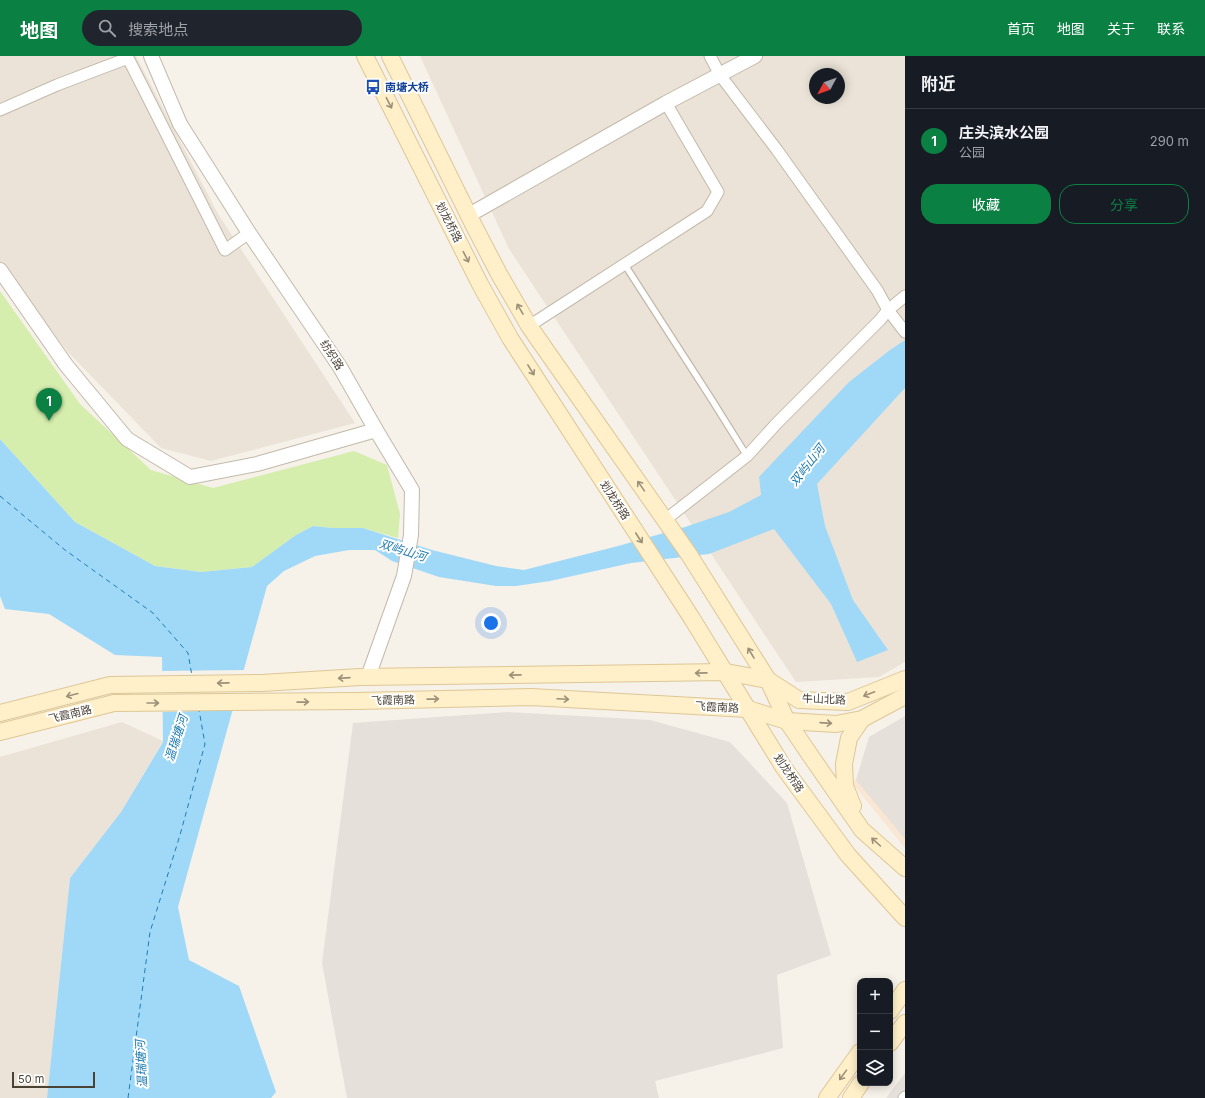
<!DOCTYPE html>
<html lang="zh">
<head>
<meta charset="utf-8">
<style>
  body { margin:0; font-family:Inter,"Noto Sans SC",sans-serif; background:#20242c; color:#f1f3f6 }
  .controls { position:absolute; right:12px; bottom:12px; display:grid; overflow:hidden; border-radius:8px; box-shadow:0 2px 10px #0003 }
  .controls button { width:36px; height:36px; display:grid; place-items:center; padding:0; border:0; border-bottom:1px solid #363941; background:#171b24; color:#f1f3f6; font:20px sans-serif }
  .compass { position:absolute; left:809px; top:12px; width:36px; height:36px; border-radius:50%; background:#171b24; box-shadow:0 2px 10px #0003; rotate:229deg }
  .scale { position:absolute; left:12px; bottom:10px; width:83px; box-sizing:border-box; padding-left:4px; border:2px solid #4b4236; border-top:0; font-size:11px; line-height:14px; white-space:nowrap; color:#4b4236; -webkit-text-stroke:3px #fff; paint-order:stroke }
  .you { position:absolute; left:491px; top:567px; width:14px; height:14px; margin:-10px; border:3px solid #fff; border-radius:50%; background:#1a73e8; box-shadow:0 0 0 6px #1a73e833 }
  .badge { display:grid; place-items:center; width:26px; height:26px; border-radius:50%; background:#0b8043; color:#fff; font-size:13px; font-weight:700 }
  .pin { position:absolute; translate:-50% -33px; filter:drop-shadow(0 1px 2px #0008) }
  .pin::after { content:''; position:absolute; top:21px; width:14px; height:12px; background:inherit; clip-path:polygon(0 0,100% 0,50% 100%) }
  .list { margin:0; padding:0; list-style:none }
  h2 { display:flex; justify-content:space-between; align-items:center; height:52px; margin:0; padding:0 16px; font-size:17px }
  h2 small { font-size:13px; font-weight:400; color:#9ea1a6 }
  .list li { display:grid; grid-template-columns:26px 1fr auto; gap:12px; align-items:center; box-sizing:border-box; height:64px; padding:0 16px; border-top:1px solid #363941 }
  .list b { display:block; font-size:15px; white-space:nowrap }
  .list p { margin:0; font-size:13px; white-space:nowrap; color:#9ea1a6 }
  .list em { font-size:13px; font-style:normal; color:#9ea1a6 }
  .actions { display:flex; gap:8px; padding:12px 16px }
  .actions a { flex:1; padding:9px 0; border:1px solid #0b8043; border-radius:16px; text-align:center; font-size:14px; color:#0b8043 }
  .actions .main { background:#0b8043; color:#fff }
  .icon { flex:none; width:22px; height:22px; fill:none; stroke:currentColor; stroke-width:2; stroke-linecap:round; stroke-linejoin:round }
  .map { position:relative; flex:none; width:905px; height:1042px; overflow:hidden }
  header { display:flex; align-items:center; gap:24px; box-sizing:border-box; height:56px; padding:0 20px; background:#0b8043; color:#fff }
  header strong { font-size:19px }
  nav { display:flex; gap:22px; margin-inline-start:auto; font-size:14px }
  .search { width:280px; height:36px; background:#20242c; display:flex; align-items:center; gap:10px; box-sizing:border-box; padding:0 14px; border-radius:22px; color:#9ea1a6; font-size:15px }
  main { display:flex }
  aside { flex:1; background:#171b24 }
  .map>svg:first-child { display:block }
</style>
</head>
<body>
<header>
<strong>地图</strong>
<div class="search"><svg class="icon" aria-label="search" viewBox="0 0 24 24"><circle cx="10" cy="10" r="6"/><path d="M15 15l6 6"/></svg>搜索地点</div>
<nav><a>首页</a><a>地图</a><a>关于</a><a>联系</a></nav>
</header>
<main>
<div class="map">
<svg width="905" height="1042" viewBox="0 0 905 1042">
  <rect width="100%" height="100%" fill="#f6f1e9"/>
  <g fill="#ebe3d7" fill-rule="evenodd">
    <path d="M0,0h136l82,158 137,209 -144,38 -50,-13 -94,-97 -67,-88z"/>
    <path d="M420,0h485v606l-26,15 -83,5 -287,-433zM815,18h24v24h-24z"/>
    <path d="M122,666l41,19 -42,71 -51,66 -23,220h-47v-341z"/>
  </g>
  <path fill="#f9e7d3" d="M905,683v109l-53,-65z"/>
  <g fill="#e6e0da">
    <path d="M508,656l142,8 80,22 57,61 44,152 -54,20 6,73 -128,33 4,17h-312l-25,-135 31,-240z"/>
    <path d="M905,660v123l-49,-59 13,-43z"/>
    <path d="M905,1017v25h-19z"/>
  </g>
  <path fill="#d5eeae" d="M0,235l80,113 71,66 62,18 141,-37 33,14 13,49 -2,24 -35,-10h-31l-19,-2 -17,9 -44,32 -51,5 -46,-6 -80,-44 -75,-83z"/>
  <path fill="#a0d9f8" d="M905,284v48l-88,96 8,42 28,74 35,50 -31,12 -26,-58 -57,-75 -65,25 -78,9 -81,18 -34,5h-20l-57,-9 -47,-16 -17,-11h-26l-34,6 -31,15 -17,15 -89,321 11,53 50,26 37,106 -5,6h-224l23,-220 51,-66 42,-70 -1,-85 -47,-2 -66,-41 -44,-5 -5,-13v-157l75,83 80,44 46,6 51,-5 44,-32 17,-9 19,2h31l69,22 64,16 28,4 94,-24 67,-19 44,-15 32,-17 -2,-18 90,-95 41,-32z"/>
  <path fill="#f6f1e9" d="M246,614l-11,40 -74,2 -1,-41z"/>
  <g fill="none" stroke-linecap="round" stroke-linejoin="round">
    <g stroke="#207cb2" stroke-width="1" stroke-dasharray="5 4" stroke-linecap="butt">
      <path d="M0,440l65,54 88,63 35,40 4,23"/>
      <path d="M128,1042l22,-166 30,-97 25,-91 -6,-34"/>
    </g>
    <defs>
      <path id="service" d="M625,209l87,135 35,56"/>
      <g id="minor">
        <path d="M710,0l10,19 57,75 100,140 11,20 17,22"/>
        <path d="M0,54l57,-25 71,-27 97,192 24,-17"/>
        <path d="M529,270l178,-115 11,-19 -52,-89"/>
        <path d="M665,464l82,-64 30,-33 103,-103 8,-10 17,-14"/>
        <path d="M904,1042l1,-1"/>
      </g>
      <g id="tertiary">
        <path d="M151,0l29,68 69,109 91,134 36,63 36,60 -1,45 -7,41 -36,101"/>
        <path d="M469,159l197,-112 89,-47"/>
        <path d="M0,214l66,95 61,74 63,38 67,-13 119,-34"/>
      </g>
      <g id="secondary">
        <path d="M365,0l115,228 30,54 181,279 93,151 64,87 57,63"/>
        <path d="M390,0l83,168 26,50 30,52 159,227 80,127 19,41 21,31 54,78 43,38"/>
        <path d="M0,657l110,-28 152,-2 98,-6 366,-5 42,8 31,20 49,2 57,-23"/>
        <path d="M0,676l114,-29 243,-2 174,-4 217,12 39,12 49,3 26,-5 43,-23"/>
        <path d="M853,750l-8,-20 -1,-22 5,-26 13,-19"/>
        <path d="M890,955l15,-21"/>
        <path d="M890,987l15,-20"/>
        <path d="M827,1042l33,-46"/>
        <path d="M851,1042l10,-15"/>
      </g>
    </defs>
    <use href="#service" stroke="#c3b9aa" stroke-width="8"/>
    <use href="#minor" stroke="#c3b9aa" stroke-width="13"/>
    <use href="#tertiary" stroke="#c3b9aa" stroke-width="16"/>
    <use href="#secondary" stroke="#dec796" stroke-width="18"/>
    <use href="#service" stroke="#fff" stroke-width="5.5"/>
    <use href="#minor" stroke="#fff" stroke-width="11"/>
    <use href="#tertiary" stroke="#fff" stroke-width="14"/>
    <use href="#secondary" stroke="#fff0ca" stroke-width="16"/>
  </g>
  <defs><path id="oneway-shaft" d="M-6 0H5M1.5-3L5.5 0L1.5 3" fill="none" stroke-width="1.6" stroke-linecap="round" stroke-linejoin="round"/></defs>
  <g stroke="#9c9079">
    <use href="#oneway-shaft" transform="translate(389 47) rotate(63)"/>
    <use href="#oneway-shaft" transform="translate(466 201) rotate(63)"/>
    <use href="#oneway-shaft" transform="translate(520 253) rotate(-120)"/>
    <use href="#oneway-shaft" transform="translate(531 314) rotate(58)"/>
    <use href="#oneway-shaft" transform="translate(641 430) rotate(-125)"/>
    <use href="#oneway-shaft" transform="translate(639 482) rotate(57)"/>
    <use href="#oneway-shaft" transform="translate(751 597) rotate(-121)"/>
    <use href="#oneway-shaft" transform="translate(701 617) rotate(179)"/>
    <use href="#oneway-shaft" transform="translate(515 619) rotate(179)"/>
    <use href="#oneway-shaft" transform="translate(344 622) rotate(176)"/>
    <use href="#oneway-shaft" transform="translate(223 627) rotate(179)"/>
    <use href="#oneway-shaft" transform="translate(869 638) rotate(159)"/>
    <use href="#oneway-shaft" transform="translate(72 639) rotate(165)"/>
    <use href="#oneway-shaft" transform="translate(433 643) rotate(-1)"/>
    <use href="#oneway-shaft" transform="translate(563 643) rotate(3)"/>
    <use href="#oneway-shaft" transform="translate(303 646) rotate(-1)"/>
    <use href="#oneway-shaft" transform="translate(153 647)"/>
    <use href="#oneway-shaft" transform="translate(826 667) rotate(4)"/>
    <use href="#oneway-shaft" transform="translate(876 786) rotate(-138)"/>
    <use href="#oneway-shaft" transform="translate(843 1019) rotate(126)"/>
  </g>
  <defs>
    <symbol id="bus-bare" viewBox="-9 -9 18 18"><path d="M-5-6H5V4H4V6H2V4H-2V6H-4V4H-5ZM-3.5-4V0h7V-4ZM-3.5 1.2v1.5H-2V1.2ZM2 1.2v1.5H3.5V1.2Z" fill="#1a4fb4" stroke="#fff" stroke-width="2.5" paint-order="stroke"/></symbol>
  </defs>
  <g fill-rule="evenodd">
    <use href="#bus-bare" x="362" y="20" width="22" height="22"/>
  </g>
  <g text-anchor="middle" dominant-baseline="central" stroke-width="4" stroke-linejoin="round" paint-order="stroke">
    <g font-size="11" font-weight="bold" fill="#164399" stroke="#fff" text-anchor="start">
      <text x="385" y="31">南塘大桥</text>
    </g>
    <g font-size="11" fill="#4b4236" stroke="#fff">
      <text transform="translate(449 166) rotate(63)">划龙桥路</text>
      <text transform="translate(332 299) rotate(57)">纺织路</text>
      <text transform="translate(615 444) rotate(57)">划龙桥路</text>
      <text transform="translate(824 643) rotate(2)">牛山北路</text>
      <text transform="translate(393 644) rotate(-1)">飞霞南路</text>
      <text transform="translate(717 651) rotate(3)">飞霞南路</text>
      <text transform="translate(70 658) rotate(-14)">飞霞南路</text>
      <text transform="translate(789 717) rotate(56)">划龙桥路</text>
    </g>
    <g font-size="12" font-style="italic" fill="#207cb2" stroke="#fff">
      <text transform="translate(807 409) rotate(-52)">双屿山河</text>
      <text transform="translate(403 494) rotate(17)">双屿山河</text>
      <text transform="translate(176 682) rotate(-72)">温瑞塘河</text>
      <text transform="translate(141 1008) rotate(-93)">温瑞塘河</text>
    </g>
  </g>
</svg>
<div class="controls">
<button>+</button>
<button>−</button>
<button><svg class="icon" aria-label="layers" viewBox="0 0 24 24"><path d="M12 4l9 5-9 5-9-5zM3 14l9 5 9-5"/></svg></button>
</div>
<svg class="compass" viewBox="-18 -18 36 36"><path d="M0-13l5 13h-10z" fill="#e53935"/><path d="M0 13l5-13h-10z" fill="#9ea1a6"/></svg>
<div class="scale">50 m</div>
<div class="you"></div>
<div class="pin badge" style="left:49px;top:365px">1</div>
</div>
<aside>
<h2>附近<small></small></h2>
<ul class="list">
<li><span class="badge">1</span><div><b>庄头滨水公园</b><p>公园</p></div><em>290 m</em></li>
</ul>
<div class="actions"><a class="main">收藏</a><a>分享</a></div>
</aside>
</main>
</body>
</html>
